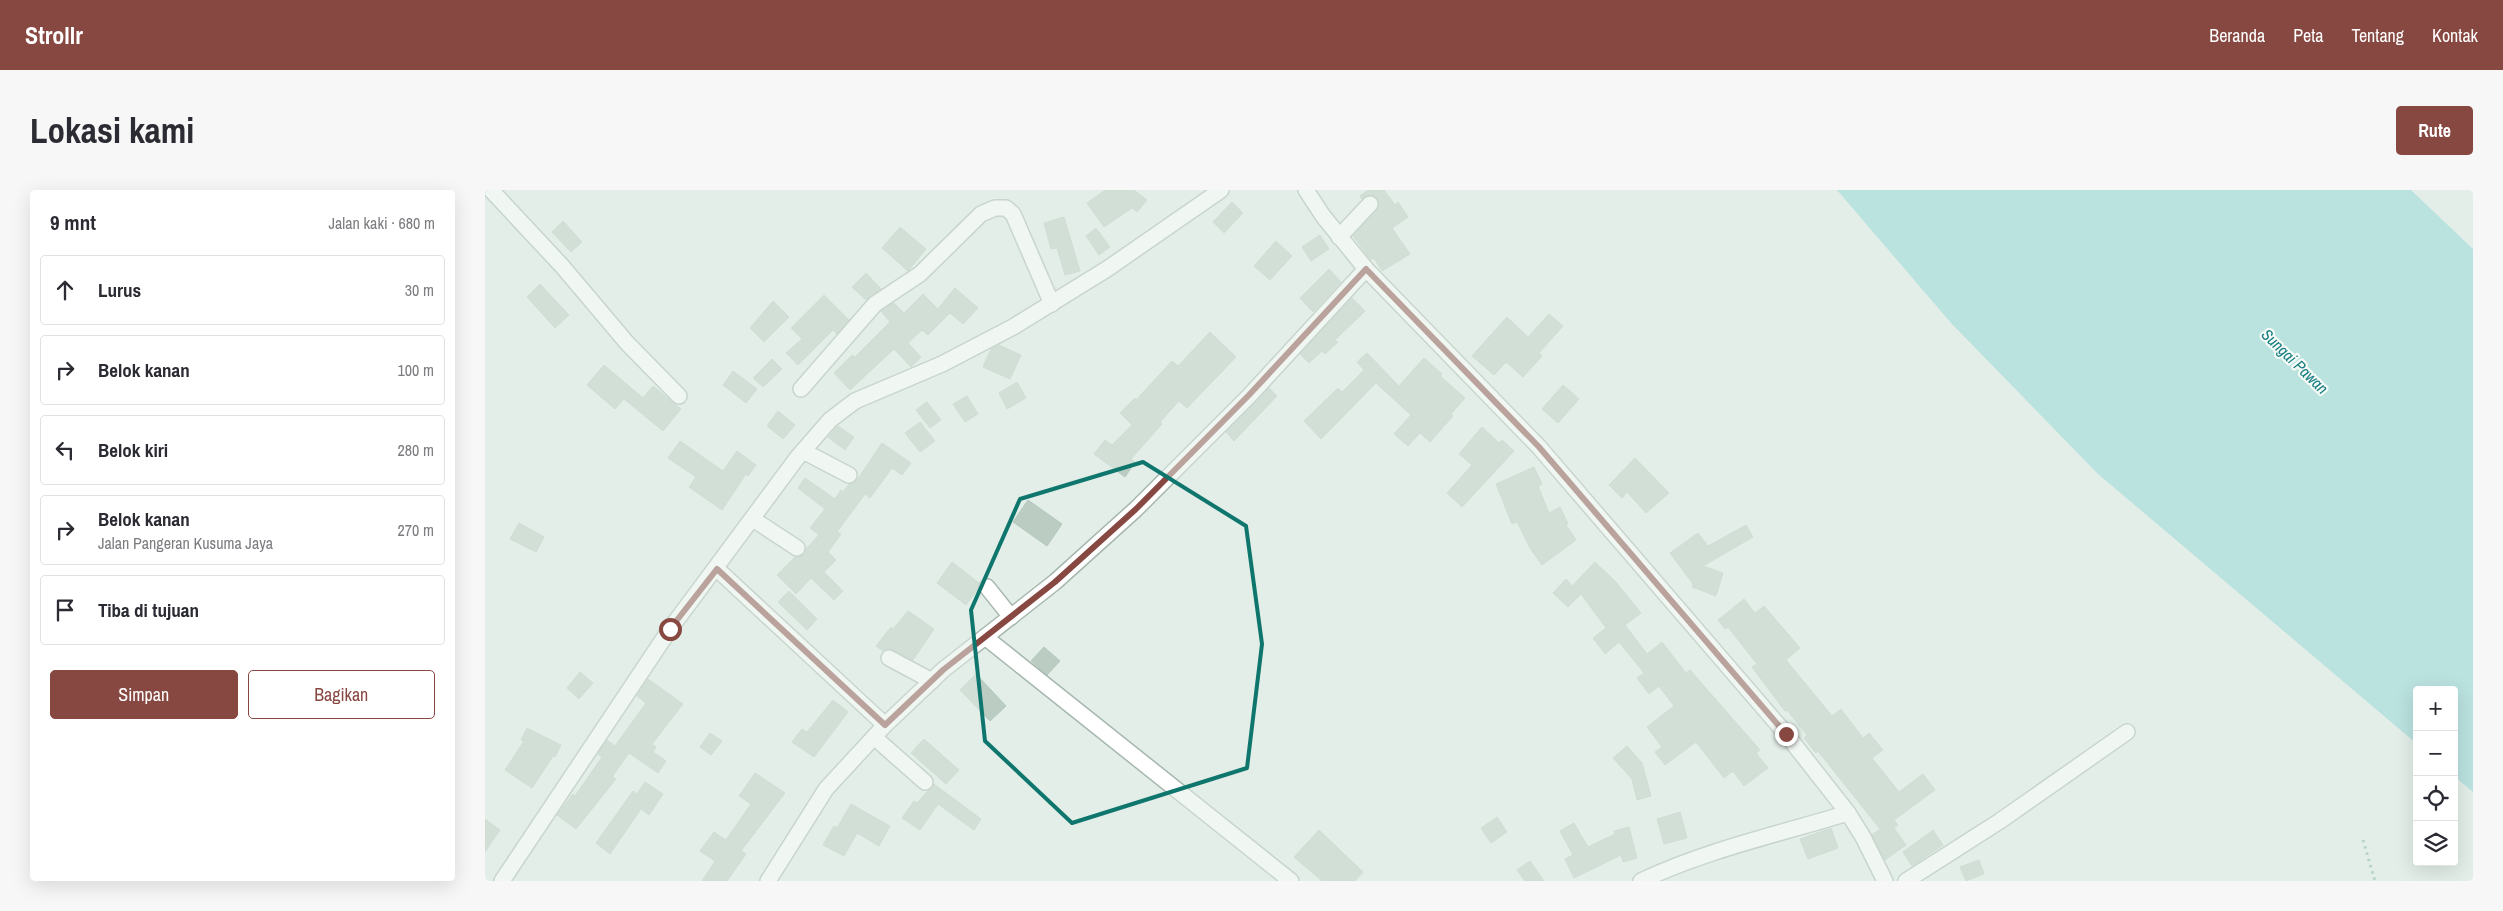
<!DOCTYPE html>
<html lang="id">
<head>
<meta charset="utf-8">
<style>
  body { margin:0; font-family:"Archivo Narrow",sans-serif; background:#f7f7f7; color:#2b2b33 }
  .controls { position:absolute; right:15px; bottom:15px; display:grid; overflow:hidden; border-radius:5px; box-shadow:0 5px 20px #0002 }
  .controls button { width:45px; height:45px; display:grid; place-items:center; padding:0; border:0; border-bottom:1px solid #e1e1e2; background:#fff; color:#2b2b33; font:25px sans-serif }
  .stop { position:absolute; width:15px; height:15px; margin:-11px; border:4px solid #884842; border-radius:50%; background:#fff }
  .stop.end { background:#884842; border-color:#fff; box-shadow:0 1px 5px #0008 }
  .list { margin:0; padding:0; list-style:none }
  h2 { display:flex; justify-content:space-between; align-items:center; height:65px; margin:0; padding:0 20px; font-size:21px }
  h2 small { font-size:16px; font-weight:400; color:#7c7c81 }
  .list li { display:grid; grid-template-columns:32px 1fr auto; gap:15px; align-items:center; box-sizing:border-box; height:70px; margin:0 10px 10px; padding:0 10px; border:1px solid #e1e1e2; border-radius:5px }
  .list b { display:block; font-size:19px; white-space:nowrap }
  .list p { margin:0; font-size:16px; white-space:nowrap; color:#7c7c81 }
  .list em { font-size:16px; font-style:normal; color:#7c7c81 }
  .actions { display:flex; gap:10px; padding:15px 20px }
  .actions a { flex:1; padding:11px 0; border:1px solid #884842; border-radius:5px; text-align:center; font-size:18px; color:#884842 }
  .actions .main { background:#884842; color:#fff }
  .icon { flex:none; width:28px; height:28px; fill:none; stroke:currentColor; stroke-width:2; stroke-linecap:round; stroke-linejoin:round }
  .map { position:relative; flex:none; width:1988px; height:691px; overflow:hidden; border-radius:5px }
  header { display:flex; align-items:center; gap:30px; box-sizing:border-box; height:70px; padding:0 25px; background:#884842; color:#fff }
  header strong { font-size:24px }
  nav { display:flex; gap:28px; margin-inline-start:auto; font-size:18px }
  .intro { display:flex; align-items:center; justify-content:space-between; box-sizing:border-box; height:120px; padding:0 30px }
  h1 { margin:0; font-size:35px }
  .button { padding:12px 22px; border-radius:5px; background:#884842; color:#fff; font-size:18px; font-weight:700 }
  main { display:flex; gap:30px; padding:0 30px }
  aside { flex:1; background:#fff; border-radius:5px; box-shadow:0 5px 20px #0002 }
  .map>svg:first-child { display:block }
</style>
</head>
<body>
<header>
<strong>Strollr</strong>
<nav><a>Beranda</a><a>Peta</a><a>Tentang</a><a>Kontak</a></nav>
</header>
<div class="intro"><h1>Lokasi kami</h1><a class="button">Rute</a></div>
<main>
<aside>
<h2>9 mnt<small>Jalan kaki · 680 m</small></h2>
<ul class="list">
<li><svg class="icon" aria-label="ahead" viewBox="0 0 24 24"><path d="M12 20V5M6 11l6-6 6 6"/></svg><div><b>Lurus</b></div><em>30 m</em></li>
<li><svg class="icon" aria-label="right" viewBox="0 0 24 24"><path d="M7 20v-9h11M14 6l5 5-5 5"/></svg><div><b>Belok kanan</b></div><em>100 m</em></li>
<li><svg class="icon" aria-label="left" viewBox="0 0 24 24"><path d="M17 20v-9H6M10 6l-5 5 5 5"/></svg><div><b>Belok kiri</b></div><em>280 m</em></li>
<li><svg class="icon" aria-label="right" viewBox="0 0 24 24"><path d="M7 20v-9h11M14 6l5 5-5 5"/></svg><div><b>Belok kanan</b><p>Jalan Pangeran Kusuma Jaya</p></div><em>270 m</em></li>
<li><svg class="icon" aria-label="arrive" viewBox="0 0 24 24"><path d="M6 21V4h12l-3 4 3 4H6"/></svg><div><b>Tiba di tujuan</b></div></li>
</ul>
<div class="actions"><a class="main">Simpan</a><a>Bagikan</a></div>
</aside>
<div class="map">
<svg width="1988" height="691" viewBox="0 0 1988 691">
  <rect width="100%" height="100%" fill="#e3eee8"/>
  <path fill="#88d3d6" d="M1352,0h574l62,59v543l-19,-16v-86h-37v54l-319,-270 -147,-151z"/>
  <g fill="#bbccc3" stroke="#b5c8be">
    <path d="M620,0h29l13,10 -10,12 -5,-4 -28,19 -17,-24z"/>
    <path d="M883,0h16l11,15 3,-3 10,15 -16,11 18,26 -28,17 -8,-13 -3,2 -18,-24 26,-29 -3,-10 -8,-2 -6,4 -2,-3z"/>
    <path d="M747,12l11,11 -19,20 -11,-11z"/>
    <path d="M579,27l16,54 -15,4 -8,-27 -6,1 -7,-26z"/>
    <path d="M78,31l19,21 -11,10 -19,-20z"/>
    <path d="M415,37l26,22 -18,22 -26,-23z"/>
    <path d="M611,38l14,19 -11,8 -13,-19z"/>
    <path d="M835,45l9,14 -18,12 -9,-14z"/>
    <path d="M791,51l16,15 -22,24 -16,-14z"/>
    <path d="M844,79l12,13 -28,30 -13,-14z"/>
    <path d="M381,83l15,16 -15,11 -14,-13z"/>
    <path d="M55,94l29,31 -14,13 -28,-31z"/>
    <path d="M470,98l23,20 -15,16 -13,-11 -22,22 -6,-5 -14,13 13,14 -10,10 -17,-18 -44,41 -16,-17 18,-18 3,2 35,-35 -9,-11 13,-8 10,10 19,-19 15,15z"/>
    <path d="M339,105l25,25 -12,14 -4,-4 -35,35 -12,-12 16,-14 -11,-11z"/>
    <path d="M867,108l13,13 -30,29 3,2 -13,12 -3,-3 -13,12 -9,-9z"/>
    <path d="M288,111l16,16 -25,25 -14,-14z"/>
    <path d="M1064,124l14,12 -24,27 3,3 -19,21 -17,-15 -12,13 -22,-19 35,-39 21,20z"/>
    <path d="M725,142l26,25 -49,51 -8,-7 -19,21 2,2 -31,35 4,3 -10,15 -31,-23 11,-14 7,5 20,-20 -12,-12 15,-15 1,2 36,-39 6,5z"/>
    <path d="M514,155l22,10 -11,24 -27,-12 8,-18z"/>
    <path d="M882,163l32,33 25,-28 18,16 -2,2 25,22 -14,16 2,2 -23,26 -10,-9 -12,13 -14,-12 17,-19 -35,-32 -55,56 -17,-18 34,-33 4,4 22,-22 -7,-8z"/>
    <path d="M287,169l10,10 -19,18 -10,-9z"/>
    <path d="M119,175l39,33 10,-12 28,23 -18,22 -39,-32 -9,10 -28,-24z"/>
    <path d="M248,181l24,18 -11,14 -23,-18z"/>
    <path d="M532,192l9,16 -19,11 -8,-16z"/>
    <path d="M1078,195l16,14 -21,24 -16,-14z"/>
    <path d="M784,198l8,8 -43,45 -8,-9z"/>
    <path d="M482,206l11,18 -13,8 -12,-18z"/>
    <path d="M442,212l14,18 -11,8 -14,-18z"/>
    <path d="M293,221l17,14 -12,14 -16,-13z"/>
    <path d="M435,232l15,19 -15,11 -15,-19z"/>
    <path d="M353,236l16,11 -9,13 -17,-13z"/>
    <path d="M997,237l17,16 3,-3 12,11 -52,56 -15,-14 25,-28 -13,-11z"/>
    <path d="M195,251l43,30 14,-20 19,14 -8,11 -2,-2 -24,36 -33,-23 7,-10 -28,-19z"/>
    <path d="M397,253l29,20 -9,12 -10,-7 -22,30 -5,-4 -28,38 4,2 -13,18 8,8 -12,12 19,19 -9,9 -23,-22 -15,16 -19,-19 18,-18 10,-3 1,-5 13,-14 -9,-7 15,-19 -27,-21 7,-10 30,21 6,-9 2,2 6,-8 8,-4z"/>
    <path d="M1150,268l34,35 -23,20 -19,-21 -5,6 -13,-13z"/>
    <path d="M1049,277l8,17 -4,2 11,27 11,-6 8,17 -2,1 10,15 -34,25 -12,-17 -13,-26 -5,2 -16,-40z"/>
    <path d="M543,310l34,24 -15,22 -34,-24z"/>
    <path d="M34,333l25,14 -8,15 -26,-13z"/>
    <path d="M1261,335l7,12 -50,29 20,7 -7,23 -24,-9 1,-3 -23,-31 28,-20 10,13z"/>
    <path d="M467,372l27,21 -1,6 -12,16 -29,-22z"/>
    <path d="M1110,372l20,19 26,32 -16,12 22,29 15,-12 24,31 4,-3 70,80 -4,3 12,15 -24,18 -11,-15 -9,7 -28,-36 -31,23 -10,-13 7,-5 -15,-20 27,-21 -15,-20 -10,8 -12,-16 7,-5 -25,-31 -14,12 -12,-16 13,-10 -25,-34 -13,13 -15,-14 13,-14 6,7z"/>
    <path d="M304,401l28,28 -10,11 -29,-28z"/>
    <path d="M1259,409l11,14 9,-7 36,42 -14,12 46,56 9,-7 22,29 6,-5 14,17 -11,8 27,34 24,-18 12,16 -41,30 4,5 -4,3 12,17 -21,15 -13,-25 8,-6 -62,-78 -2,2 -12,-15 3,-3 -20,-25 -2,1 -33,-44 5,-3 -29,-37 -3,2 -7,-9z"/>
    <path d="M423,421l26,18 -21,31 -20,-10 -10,1 -7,-5 15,-19 2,2z"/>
    <path d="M559,457l16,14 -13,14 -16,-14z"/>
    <path d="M95,482l13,11 -14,16 -12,-11z"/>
    <path d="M491,484l30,32 -16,15 -30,-31z"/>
    <path d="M163,489l35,25 -31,40 4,3 -3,5 13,9 -8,12 -29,-20 -17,24 4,2 -40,50 -19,-14 16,-21 2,2 27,-39 -4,-3 9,-14 8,6 31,-43 -9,-7z"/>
    <path d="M348,510l15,12 -34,45 -22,-15 10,-13 5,3z"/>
    <path d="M42,538l34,17 -6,12 -2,-1 -21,32 -27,-18 19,-29 -3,-1z"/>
    <path d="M225,543l12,8 -11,14 -11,-8z"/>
    <path d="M439,549l35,31 -13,14 -35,-31z"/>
    <path d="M1142,556l15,17 9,33 -14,4 -5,-21 -19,-21z"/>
    <path d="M270,583l30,20 -44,58 5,3 -19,27h-25l13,-20 -15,-10 14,-19 12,8 25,-36 -12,-8z"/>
    <path d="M160,592l18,12 -14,21 -8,-6 -31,45 -14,-11 37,-52 4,3z"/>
    <path d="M449,594l47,35 -7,11 -36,-26 -18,26 -18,-12 12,-17 3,2z"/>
    <path d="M366,614l39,22 -11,20 -22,-13 -13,23 -21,-11 11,-19 3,2z"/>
    <path d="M1195,622l7,26 -23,6 -7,-25z"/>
    <path d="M1012,627l10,15 -16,11 -10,-15z"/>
    <path d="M0,629l15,11 -15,22z"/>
    <path d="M1089,633l14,24 27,-13 -1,-3 15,-4 8,31 -14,4 -2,-7 -47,23 -9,-19 8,-4 -13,-24z"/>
    <path d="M1346,638l7,20 -30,11 -8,-20z"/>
    <path d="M834,640l44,42 -8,9h-33l-28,-24z"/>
    <path d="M1448,640l10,15 -31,21 -9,-14z"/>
    <path d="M1494,670l5,14 -18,7 -6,-14z"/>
    <path d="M1045,671l14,20h-19l-8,-11z"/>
  </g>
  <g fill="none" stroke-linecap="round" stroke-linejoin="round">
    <defs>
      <g id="minor">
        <path d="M6,0l71,76 65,77 52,53"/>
        <path d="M821,0l17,26 43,53 173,178 247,287 62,79 15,24 22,44"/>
        <path d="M854,47l31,-33"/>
        <path d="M316,199l74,-85 45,-30 61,-60 14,-6h11l7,6 39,90"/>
        <path d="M318,261l46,24"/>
        <path d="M268,329l44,29"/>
        <path d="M232,379l168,156"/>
        <path d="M502,397l24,30"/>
        <path d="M500,447l306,244"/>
        <path d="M404,468l43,23"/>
        <path d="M389,547l51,45"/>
        <path d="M17,691l168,-252 127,-171 33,-38 25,-19 87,-37 71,-37 94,-58 114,-79"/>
        <path d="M283,691l58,-92 59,-64 58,-55 112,-88 81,-73 114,-114 116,-126"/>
        <path d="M1156,691c65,-31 138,-47 207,-68"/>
        <path d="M1421,691l94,-60 127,-89"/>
      </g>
    </defs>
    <use href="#minor" stroke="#a5b7af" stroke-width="18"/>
    <path stroke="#82b49e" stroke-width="3" stroke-dasharray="2.5 4" stroke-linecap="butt" d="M1878,650l12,41"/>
    <use href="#minor" stroke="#fff" stroke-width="15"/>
  </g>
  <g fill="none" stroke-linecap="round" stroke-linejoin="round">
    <path stroke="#884842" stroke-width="6" d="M185,439l47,-60 168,156 58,-55 112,-88 81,-73 113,-114 117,-126 173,178 247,287"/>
  </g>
  <path d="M0 0H1988V691H0ZM658,272l103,64 16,118 -15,124 -175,55 -87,-82 -14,-131 49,-111z" fill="#e3eee8" fill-opacity=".55" fill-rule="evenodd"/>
  <path fill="none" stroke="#0f766e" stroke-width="4" stroke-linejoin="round" d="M658,272l103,64 16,118 -15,124 -175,55 -87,-82 -14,-131 49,-111z"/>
  <g text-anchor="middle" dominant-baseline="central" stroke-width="4.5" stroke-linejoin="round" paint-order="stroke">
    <g font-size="16" font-style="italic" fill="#177c81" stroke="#f4faf6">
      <text transform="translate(1810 171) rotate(44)">Sungai Pawan</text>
    </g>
  </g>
</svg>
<div class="controls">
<button>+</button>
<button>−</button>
<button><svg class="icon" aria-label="locate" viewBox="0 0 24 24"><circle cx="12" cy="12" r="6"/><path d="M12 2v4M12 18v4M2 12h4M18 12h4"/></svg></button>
<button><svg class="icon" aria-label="layers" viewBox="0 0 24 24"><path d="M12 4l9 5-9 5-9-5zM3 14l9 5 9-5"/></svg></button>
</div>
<div class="stop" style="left:185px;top:439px"></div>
<div class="stop end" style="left:1301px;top:544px"></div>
</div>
</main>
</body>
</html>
